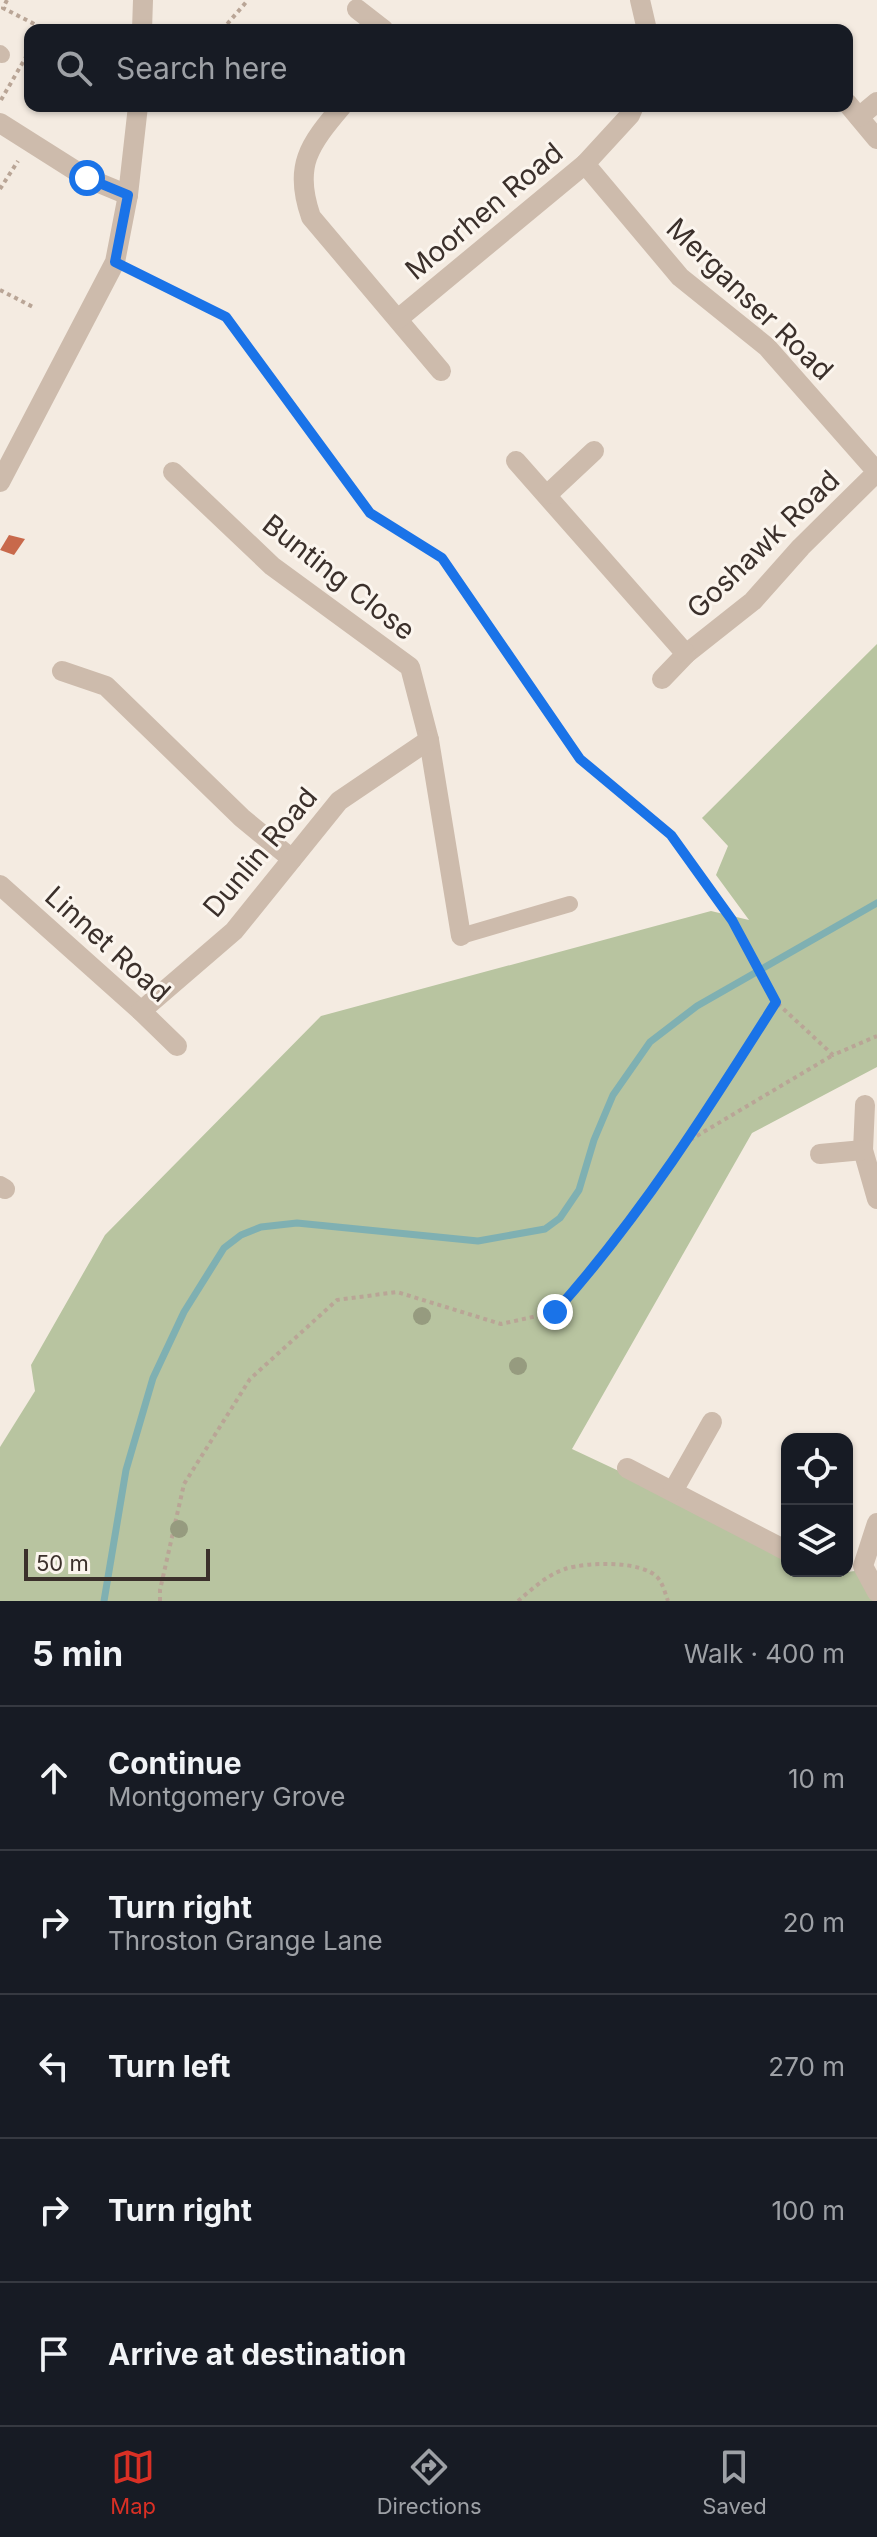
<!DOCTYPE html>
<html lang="en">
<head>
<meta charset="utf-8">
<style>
  body { margin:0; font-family:Inter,sans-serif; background:#242831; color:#f1f3f6 }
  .controls { position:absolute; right:24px; bottom:24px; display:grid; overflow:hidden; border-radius:16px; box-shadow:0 2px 6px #0004 }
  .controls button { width:72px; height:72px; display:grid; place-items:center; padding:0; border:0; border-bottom:2px solid #363941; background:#171b24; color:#f1f3f6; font:40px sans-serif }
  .scale { position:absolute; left:24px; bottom:20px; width:186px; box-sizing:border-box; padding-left:8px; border:4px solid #3b302b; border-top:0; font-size:22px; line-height:28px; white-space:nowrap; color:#3b302b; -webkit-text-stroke:6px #fbf5ee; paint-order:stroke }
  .stop { position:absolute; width:24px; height:24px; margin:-18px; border:6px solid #1a73e8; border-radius:50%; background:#fff }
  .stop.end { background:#1a73e8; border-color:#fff; box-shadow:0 2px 8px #0008 }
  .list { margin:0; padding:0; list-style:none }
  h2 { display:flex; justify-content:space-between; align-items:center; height:104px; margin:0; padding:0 32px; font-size:34px }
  h2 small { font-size:26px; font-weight:400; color:#9ea1a6 }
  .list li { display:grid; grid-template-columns:52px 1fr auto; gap:24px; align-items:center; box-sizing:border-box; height:144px; padding:0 32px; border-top:2px solid #363941 }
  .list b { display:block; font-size:30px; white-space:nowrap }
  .list p { margin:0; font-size:26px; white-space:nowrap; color:#9ea1a6 }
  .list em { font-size:26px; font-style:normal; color:#9ea1a6 }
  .icon { flex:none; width:44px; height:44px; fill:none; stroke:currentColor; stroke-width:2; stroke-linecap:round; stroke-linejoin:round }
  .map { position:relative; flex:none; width:877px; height:1601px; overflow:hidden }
  .search { position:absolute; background:#171b24; box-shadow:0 2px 6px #0004; left:24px; right:24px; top:24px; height:88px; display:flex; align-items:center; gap:20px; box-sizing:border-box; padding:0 28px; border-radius:16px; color:#9ea1a6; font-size:30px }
  .sheet { height:824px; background:#171b24 }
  nav { display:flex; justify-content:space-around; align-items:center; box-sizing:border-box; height:112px; border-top:2px solid #363941; background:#171b24; font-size:22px; color:#9ea1a6 }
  nav a { display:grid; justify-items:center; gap:4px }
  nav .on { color:#d93025 }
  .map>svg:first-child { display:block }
</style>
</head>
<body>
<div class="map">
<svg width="877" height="1601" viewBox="0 0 877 1601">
  <rect width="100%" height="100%" fill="#f4ebe1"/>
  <path fill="#b8c4a0" d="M877,644v423l-125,66 -180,316 98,46 117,61v15l54,2 20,-3 16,31h-877v-154l35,-56 -4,-26 74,-130 216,-219 390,-105 38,9 -33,-45 12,-29 -26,-28z"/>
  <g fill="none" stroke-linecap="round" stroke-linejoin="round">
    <path stroke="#7fb0b2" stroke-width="7" d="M104,1601l22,-131 27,-92 31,-66 40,-64 17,-13 20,-8 36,-4 181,18 67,-12 15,-11 19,-28 15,-50 19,-45 37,-53 47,-36 180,-103"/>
  </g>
  <path fill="#c8694b" d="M9,535l16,4 -11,16 -14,-5z"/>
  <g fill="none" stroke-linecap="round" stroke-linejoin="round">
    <g stroke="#b9a596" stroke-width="4" stroke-dasharray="4 4" stroke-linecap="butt">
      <path d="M7,0l-4,8 43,22"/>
      <path d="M222,30l26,-30"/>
      <path d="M1,100l29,-50"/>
      <path d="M0,189l18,-28"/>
      <path d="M135,272l91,45 144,196 72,45 138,201 91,76 61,85 44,82 57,53 44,-19"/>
      <path d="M0,290l35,18"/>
      <path d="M690,1140l143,-85"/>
      <path d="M160,1601v-11l24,-106 66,-105 87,-79 60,-8 104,32 54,-12 42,-47 91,-124 88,-139"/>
      <path d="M518,1601c14,-12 29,-26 47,-32 22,-7 77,-9 93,9 5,6 7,15 10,23"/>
    </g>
    <g stroke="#cdbbac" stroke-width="16">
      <path d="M0,53l2,2"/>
      <path d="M461,936l109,-32"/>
    </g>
    <g stroke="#cdbbac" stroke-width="20">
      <path d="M640,0l7,30"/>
      <path d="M357,9l27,21"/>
      <path d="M847,103l30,36"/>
      <path d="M342,106c-33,39 -49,60 -31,111l130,154"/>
      <path d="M859,117l18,-15"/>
      <path d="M0,123l87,55 41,17"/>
      <path d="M585,164l95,113 87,70 110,125 -76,75 -48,54 -67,53 -24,25"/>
      <path d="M398,319l187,-155 45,-49 4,-9"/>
      <path d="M516,461l170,193"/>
      <path d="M173,472l99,94 138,101 19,73 32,196"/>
      <path d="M548,494l46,-43"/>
      <path d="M62,671l44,15 136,132 50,41"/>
      <path d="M0,885l141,126 36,35"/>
      <path d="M141,1011l93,-80 105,-130 90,-61"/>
      <path d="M865,1105l-2,45 14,49"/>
      <path d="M820,1154l43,-4"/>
      <path d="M0,1186l5,3"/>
      <path d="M627,1468l160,83"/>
      <path d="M673,1491l39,-69"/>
      <path d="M877,1523l-14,43 14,26"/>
    </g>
    <g stroke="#cdbbac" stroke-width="20">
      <path d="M142,30l1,-30"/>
      <path d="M0,482l115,-220 13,-67 10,-89"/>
    </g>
  </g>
  <g fill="#969b7f">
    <circle cx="422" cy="1316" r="9"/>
    <circle cx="518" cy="1366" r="9"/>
    <circle cx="179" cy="1529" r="9"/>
  </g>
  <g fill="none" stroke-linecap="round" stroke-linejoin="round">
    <path stroke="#1a73e8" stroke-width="10" d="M87,178l41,17 -13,67 111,55 144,196 72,45 138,201 91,76 61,85 44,82c-68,108 -136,215 -221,310"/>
  </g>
  <g text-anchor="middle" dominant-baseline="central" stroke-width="6" stroke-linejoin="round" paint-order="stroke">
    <g font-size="28" fill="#3b302b" stroke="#fbf5ee">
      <text transform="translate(484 211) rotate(-40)">Moorhen Road</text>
      <text transform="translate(750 299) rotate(44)">Merganser Road</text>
      <text transform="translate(763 544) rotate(-44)">Goshawk Road</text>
      <text transform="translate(339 577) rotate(38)">Bunting Close</text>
      <text transform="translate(260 852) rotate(-50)">Dunlin Road</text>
      <text transform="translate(108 944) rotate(42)">Linnet Road</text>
    </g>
  </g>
</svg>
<div class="controls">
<button><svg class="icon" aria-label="locate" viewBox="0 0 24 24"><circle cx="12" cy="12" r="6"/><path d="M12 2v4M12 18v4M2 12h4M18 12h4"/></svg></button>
<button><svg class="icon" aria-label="layers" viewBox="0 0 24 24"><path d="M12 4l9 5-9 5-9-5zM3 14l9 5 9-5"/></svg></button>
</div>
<div class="scale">50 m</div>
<div class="stop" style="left:87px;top:178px"></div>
<div class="stop end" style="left:555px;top:1312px"></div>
<div class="search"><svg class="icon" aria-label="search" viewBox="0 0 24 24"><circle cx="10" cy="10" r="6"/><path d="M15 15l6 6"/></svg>Search here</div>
</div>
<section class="sheet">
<h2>5 min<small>Walk · 400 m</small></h2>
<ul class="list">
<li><svg class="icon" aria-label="ahead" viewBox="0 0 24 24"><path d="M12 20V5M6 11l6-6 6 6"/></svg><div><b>Continue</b><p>Montgomery Grove</p></div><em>10 m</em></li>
<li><svg class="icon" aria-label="right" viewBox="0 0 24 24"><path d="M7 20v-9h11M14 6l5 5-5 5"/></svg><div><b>Turn right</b><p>Throston Grange Lane</p></div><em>20 m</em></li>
<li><svg class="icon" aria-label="left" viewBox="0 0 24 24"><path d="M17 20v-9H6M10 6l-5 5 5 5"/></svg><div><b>Turn left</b></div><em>270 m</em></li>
<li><svg class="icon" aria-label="right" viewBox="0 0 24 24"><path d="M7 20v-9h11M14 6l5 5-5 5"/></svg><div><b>Turn right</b></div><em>100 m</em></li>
<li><svg class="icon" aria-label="arrive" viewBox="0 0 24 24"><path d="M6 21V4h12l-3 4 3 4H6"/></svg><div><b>Arrive at destination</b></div></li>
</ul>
</section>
<nav>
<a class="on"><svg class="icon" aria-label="map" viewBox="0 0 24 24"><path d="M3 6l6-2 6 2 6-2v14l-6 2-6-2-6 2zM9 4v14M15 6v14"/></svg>Map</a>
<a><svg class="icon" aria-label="directions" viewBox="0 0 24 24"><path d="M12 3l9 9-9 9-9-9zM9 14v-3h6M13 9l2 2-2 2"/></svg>Directions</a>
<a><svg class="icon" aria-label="saved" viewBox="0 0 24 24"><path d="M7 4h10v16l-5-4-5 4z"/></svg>Saved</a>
</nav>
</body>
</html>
